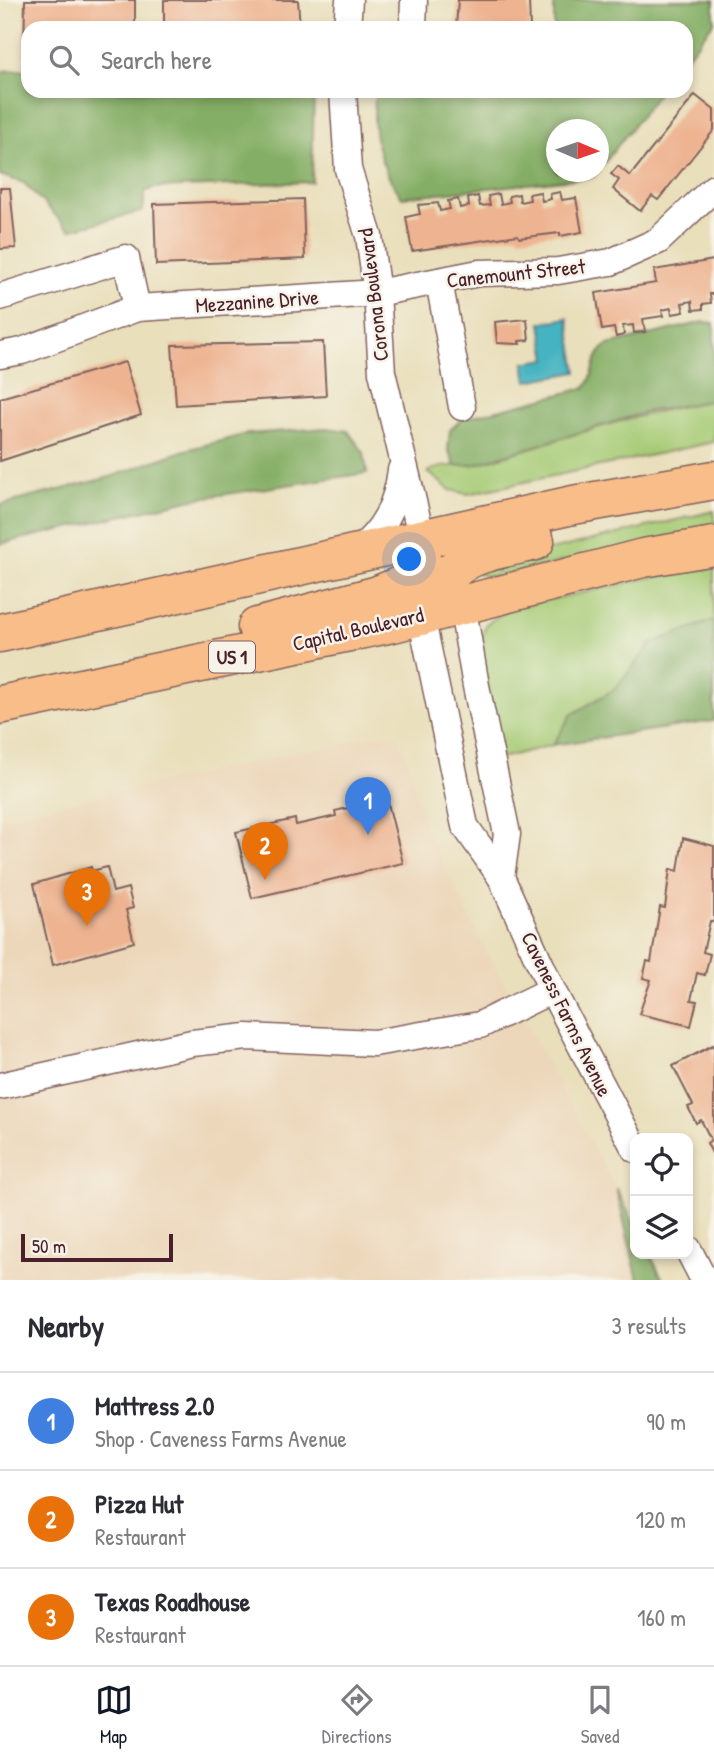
<!DOCTYPE html>
<html lang="en">
<head>
<meta charset="utf-8">
<style>
  body { margin:0; font-family:"Patrick Hand",sans-serif; background:#f2f2f3; color:#2b2b33 }
  .controls { position:absolute; right:21px; bottom:21px; display:grid; overflow:hidden; border-radius:14px; box-shadow:0 4px 10px #0003 }
  .controls button { width:63px; height:63px; display:grid; place-items:center; padding:0; border:0; border-bottom:2px solid #e1e1e2; background:#fff; color:#2b2b33; font:35px sans-serif }
  .compass { position:absolute; left:546px; top:119px; width:63px; height:63px; border-radius:50%; background:#fff; box-shadow:0 4px 10px #0003; rotate:92deg }
  .scale { position:absolute; left:21px; bottom:18px; width:152px; box-sizing:border-box; padding-left:7px; border:4px solid #4a1f2b; border-top:0; font-size:19px; line-height:24px; white-space:nowrap; color:#4a1f2b; -webkit-text-stroke:5px #f7f3e8; paint-order:stroke }
  .you { position:absolute; left:410px; top:560px; width:24px; height:24px; margin:-18px; border:5px solid #fff; border-radius:50%; background:#1a73e8; box-shadow:0 0 0 10px #1a73e833 }
  .badge { display:grid; place-items:center; width:46px; height:46px; border-radius:50%; background:#111827; color:#fff; font-size:23px; font-weight:700 }
  .pin { position:absolute; translate:-50% -58px; filter:drop-shadow(0 2px 4px #0008) }
  .pin::after { content:''; position:absolute; top:37px; width:24px; height:21px; background:inherit; clip-path:polygon(0 0,100% 0,50% 100%) }
  .list { margin:0; padding:0; list-style:none }
  h2 { display:flex; justify-content:space-between; align-items:center; height:91px; margin:0; padding:0 28px; font-size:30px }
  h2 small { font-size:23px; font-weight:400; color:#7c7c81 }
  .list li { display:grid; grid-template-columns:46px 1fr auto; gap:21px; align-items:center; box-sizing:border-box; height:98px; padding:0 28px; border-top:2px solid #e1e1e2 }
  .list b { display:block; font-size:26px; white-space:nowrap }
  .list p { margin:0; font-size:23px; white-space:nowrap; color:#7c7c81 }
  .list em { font-size:23px; font-style:normal; color:#7c7c81 }
  .icon { flex:none; width:38px; height:38px; fill:none; stroke:currentColor; stroke-width:2; stroke-linecap:round; stroke-linejoin:round }
  .map { position:relative; flex:none; width:714px; height:1280px; overflow:hidden }
  .search { position:absolute; background:#fff; box-shadow:0 4px 10px #0003; left:21px; right:21px; top:21px; height:77px; display:flex; align-items:center; gap:18px; box-sizing:border-box; padding:0 24px; border-radius:21px; color:#7c7c81; font-size:26px }
  .sheet { height:385px; background:#fff }
  nav { display:flex; justify-content:space-around; align-items:center; box-sizing:border-box; height:98px; border-top:2px solid #e1e1e2; background:#fff; font-size:19px; color:#7c7c81 }
  nav a { display:grid; justify-items:center; gap:4px }
  nav .on { color:#111827 }
  .map>svg:first-child { display:block }
</style>
</head>
<body>
<div class="map">
<svg width="714" height="1280" viewBox="0 0 714 1280">
  <rect width="100%" height="100%" fill="#f7f3e8"/>
  <filter id="ink" filterUnits="userSpaceOnUse"><feTurbulence type="fractalNoise" baseFrequency=".0143" numOctaves="2"/><feDisplacementMap in="SourceGraphic" scale="14" xChannelSelector="R" yChannelSelector="G"/><feConvolveMatrix kernelMatrix="1 2 1 2 8 2 1 2 1" color-interpolation-filters="sRGB"/></filter>
  <filter id="wash" filterUnits="userSpaceOnUse"><feTurbulence type="fractalNoise" baseFrequency=".00686" numOctaves="4" result="noise"/><feDisplacementMap in="SourceGraphic" scale="28" xChannelSelector="R" yChannelSelector="G"/><feGaussianBlur stdDeviation="1.57" result="paint"/><feColorMatrix in="noise" values="0 0 0 0 0 0 0 0 0 0 0 0 0 0 0 0 0 1.4 0 .05"/><feComposite in="paint" operator="in"/></filter>
  <g filter="url(#wash)">
    <rect width="100%" height="100%" fill="#e9dfbb"/>
    <path fill="#ecd7ba" d="M388,733l10,4 7,12 20,77 58,119 133,243 22,92h-638v-463z"/>
    <g fill="#a5ca73" stroke="#78744f" stroke-width="2">
      <path d="M714,400v42l-246,52 -18,-4 -22,-18c16,-10 35,-4 52,-9 79,-23 154,-49 234,-63z"/>
      <path d="M714,511v20l-226,46 -12,-5 11,-7z"/>
      <path d="M714,564v56l-62,23 -37,46 -44,26 -18,30 -52,13 -21,-113 6,-21 25,-16z"/>
    </g>
    <g fill="#84ae65" stroke="#676648" stroke-width="2">
      <path d="M554,0h160v22l-28,36v-30h-132z"/>
      <path d="M28,70v21h286l-2,91 -159,6 -8,4 -2,19 -73,19 -46,-47 -24,-8v-104z"/>
      <path d="M376,91h284l-61,79 -1,-40h-42v42h42l-5,5 -191,20c-24,-30 -32,-68 -26,-106z"/>
      <path d="M703,322l11,1v77l-64,11 -174,53 -21,2 -7,-17 2,-19 12,-11 123,-31c13,-15 5,-32 23,-43z"/>
      <path d="M326,428l22,3 16,22 3,20 -174,26 -193,45v-39l110,-28 72,-26 65,-17z"/>
      <path d="M714,620v101l-161,24 18,-30 44,-26 37,-46z"/>
      <path d="M616,1188l19,37v29h15l13,26h-25z"/>
    </g>
    <path fill="#45b3c1" stroke="#486976" stroke-width="2" d="M568,318l9,54 -50,9 -3,-18 23,-4 -6,-36z"/>
    <g id="blocks">
      <g fill="#eeb491">
        <path d="M25,0h110v28h-107v27h-4z"/>
        <path d="M164,0h134l2,28h-136z"/>
        <path d="M458,0h71l1,28h-74z"/>
        <path d="M695,95l19,15v20l-56,70 -6,-4 -12,15 -27,-22 6,-9 -8,-6 7,-8 12,10z"/>
        <path d="M0,188h10l6,60 -16,1z"/>
        <path d="M540,192l2,9 9,-2 -1,-5 10,-2 2,8 14,-2 6,34 -22,4v-3l-41,5 -1,-3 -106,16 -6,-34 14,-3 -2,-9 20,-2 2,8 10,-2 -2,-8 10,-2 2,9 9,-2 -1,-8 10,-2 2,10 10,-1 -2,-9 11,-2 2,10 9,-2 -1,-6 10,-2 1,8 10,-2 -1,-6z"/>
        <path d="M303,199l2,60 -149,6 -2,-61z"/>
        <path d="M714,260v34h-4l1,9 -8,1v5l-10,1 -1,-9 -10,2 2,9 -12,2 -1,-6 -9,2 1,6 -20,3 2,13 -11,1 -1,-8 -10,1 1,9 -8,2 -2,-9 -12,2 -6,-37 60,-10 -2,-13z"/>
        <path d="M527,319l2,21 -10,1 1,3 -23,-1 -2,-21z"/>
        <path d="M323,342l3,54 -150,9 -4,-60z"/>
        <path d="M125,362l16,53 -141,46v-63z"/>
        <path d="M387,799l16,64 -151,35 -16,-66 59,-13 1,6 40,-9 -1,-5z"/>
        <path d="M683,838l31,8v76l-4,-1 -7,31 7,2 -5,21 -8,-2 -6,27 6,1 -6,25 -52,-12 12,-34 -8,-2 4,-17 4,1 9,-55 5,1 5,-39 8,2z"/>
        <path d="M91,867l1,4 15,-4 6,25 15,-4 5,20 -7,2 8,32 -81,23 -19,-81z"/>
        <path d="M713,1045l1,3v109l-7,-14 4,-3 -10,-20 -5,3 -8,-16 5,-2 -20,-39z"/>
      </g>
    </g>
  </g>
  <g filter="url(#ink)">
    <use href="#blocks" fill-opacity="0" stroke="#82625d" stroke-width="2"/>
    <g fill="none" stroke-linecap="round" stroke-linejoin="round">
      <defs>
        <g id="minor">
          <path d="M347,28l2,-28"/>
          <path d="M413,28l1,-28"/>
          <path d="M343,91l5,78 21,67 8,57 5,79 40,167"/>
          <path d="M439,281l23,126"/>
          <path d="M0,297l126,-39 11,50"/>
          <path d="M0,355l22,-4 115,-43 240,-15 102,-20 79,-2 53,-9 47,-21 56,-53"/>
          <path d="M356,552c28,-21 41,-48 45,-82"/>
          <path d="M462,604l14,82 31,148 -6,43"/>
          <path d="M421,616l44,210 36,51 51,113 83,159"/>
          <path d="M0,1086l192,-43 55,-6 127,6 106,-18 72,-35"/>
          <path d="M688,1249l16,31"/>
        </g>
        <g id="highway">
          <path d="M421,616c36,-63 46,-59 114,-75"/>
          <path d="M257,627l121,-32 31,-13 12,-25 1,-18"/>
          <path d="M0,633l573,-128 141,-25"/>
          <path d="M0,705l393,-82 250,-65 71,-12"/>
        </g>
      </defs>
      <use href="#minor" stroke="#82625d" stroke-width="29"/>
      <use href="#highway" stroke="#82625d" stroke-width="41"/>
      <use href="#minor" stroke="#fff" stroke-width="26"/>
      <use href="#highway" stroke="#f8bd88" stroke-width="38"/>
    </g>
  </g>
  <g text-anchor="middle" dominant-baseline="central" stroke-width="5" stroke-linejoin="round" paint-order="stroke">
    <rect fill="#f7f3e8" stroke="#7e5f64" stroke-width="2" x="209" y="641.5" width="46" height="31" rx="5"/>
    <g font-size="19" font-weight="bold" fill="#4a1f2b">
      <text x="232" y="657">US 1</text>
    </g>
    <g font-size="21" fill="#4a1f2b" stroke="#f7f3e8">
      <text transform="translate(516 273) rotate(-6)">Canemount Street</text>
      <text transform="translate(373 295) rotate(-97)">Corona Boulevard</text>
      <text transform="translate(257 301) rotate(-4)">Mezzanine Drive</text>
      <text transform="translate(358 629) rotate(-13)">Capital Boulevard</text>
      <text transform="translate(567 1014) rotate(64)">Caveness Farms Avenue</text>
    </g>
  </g>
</svg>
<div class="controls">
<button><svg class="icon" aria-label="locate" viewBox="0 0 24 24"><circle cx="12" cy="12" r="6"/><path d="M12 2v4M12 18v4M2 12h4M18 12h4"/></svg></button>
<button><svg class="icon" aria-label="layers" viewBox="0 0 24 24"><path d="M12 4l9 5-9 5-9-5zM3 14l9 5 9-5"/></svg></button>
</div>
<svg class="compass" viewBox="-18 -18 36 36"><path d="M0-13l5 13h-10z" fill="#e53935"/><path d="M0 13l5-13h-10z" fill="#7c7c81"/></svg>
<div class="scale">50 m</div>
<div class="you"></div>
<div class="pin badge" style="left:368px;top:835px;background:#3f7fe0">1</div>
<div class="pin badge" style="left:265px;top:880px;background:#e8710a">2</div>
<div class="pin badge" style="left:87px;top:926px;background:#e8710a">3</div>
<div class="search"><svg class="icon" aria-label="search" viewBox="0 0 24 24"><circle cx="10" cy="10" r="6"/><path d="M15 15l6 6"/></svg>Search here</div>
</div>
<section class="sheet">
<h2>Nearby<small>3 results</small></h2>
<ul class="list">
<li><span class="badge" style="background:#3f7fe0">1</span><div><b>Mattress 2.0</b><p>Shop · Caveness Farms Avenue</p></div><em>90 m</em></li>
<li><span class="badge" style="background:#e8710a">2</span><div><b>Pizza Hut</b><p>Restaurant</p></div><em>120 m</em></li>
<li><span class="badge" style="background:#e8710a">3</span><div><b>Texas Roadhouse</b><p>Restaurant</p></div><em>160 m</em></li>
</ul>
</section>
<nav>
<a class="on"><svg class="icon" aria-label="map" viewBox="0 0 24 24"><path d="M3 6l6-2 6 2 6-2v14l-6 2-6-2-6 2zM9 4v14M15 6v14"/></svg>Map</a>
<a><svg class="icon" aria-label="directions" viewBox="0 0 24 24"><path d="M12 3l9 9-9 9-9-9zM9 14v-3h6M13 9l2 2-2 2"/></svg>Directions</a>
<a><svg class="icon" aria-label="saved" viewBox="0 0 24 24"><path d="M7 4h10v16l-5-4-5 4z"/></svg>Saved</a>
</nav>
</body>
</html>
